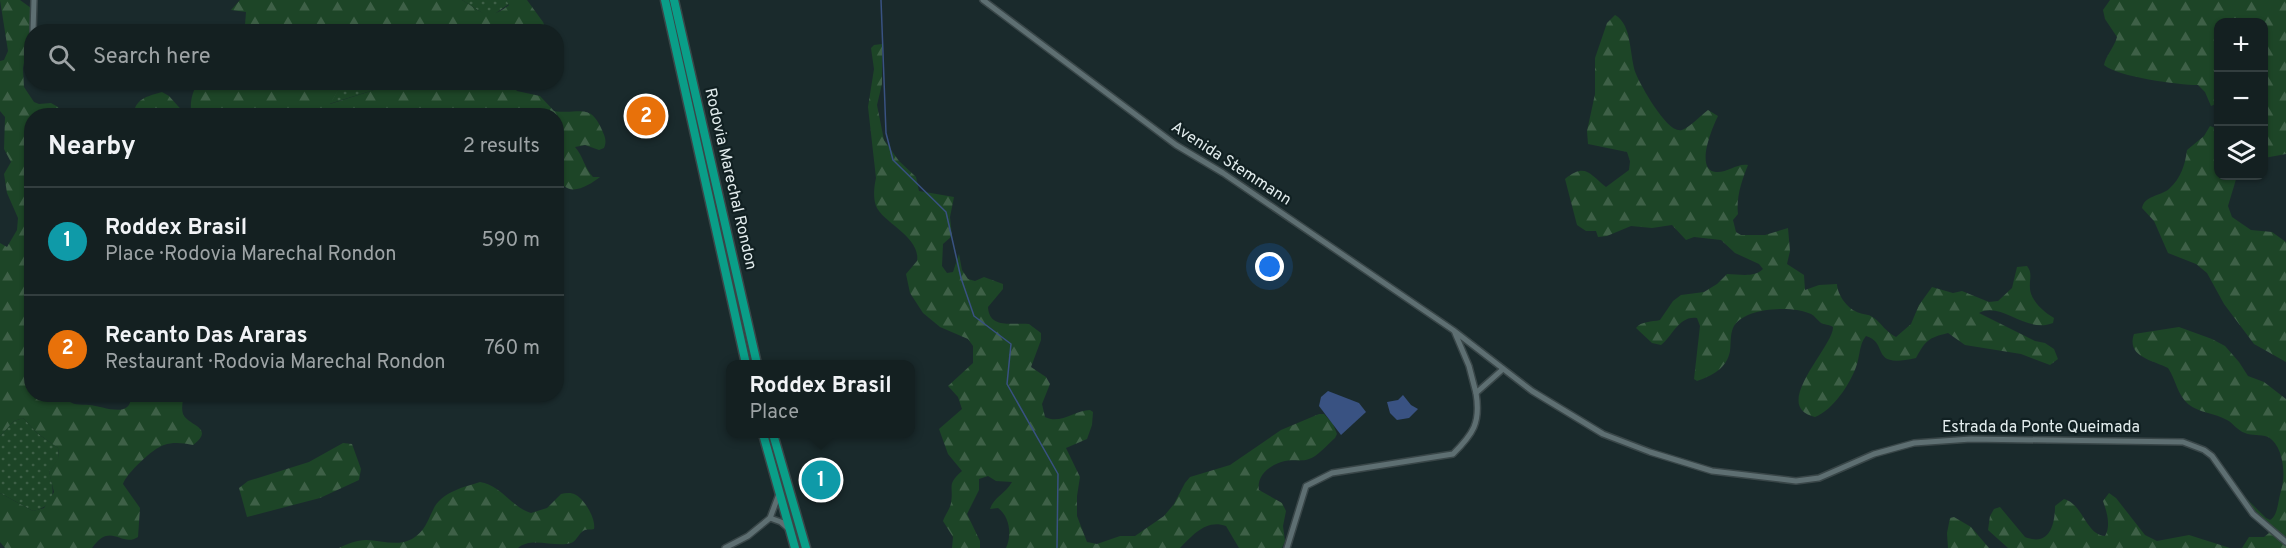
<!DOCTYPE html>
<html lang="en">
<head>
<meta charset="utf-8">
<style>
  body { margin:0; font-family:Overpass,sans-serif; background:#212d2e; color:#f1f3f6 }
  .controls { position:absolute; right:18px; top:18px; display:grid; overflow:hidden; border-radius:12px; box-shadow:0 2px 4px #0004 }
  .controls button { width:54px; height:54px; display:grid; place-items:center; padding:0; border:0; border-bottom:2px solid #333e3f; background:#142021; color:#f1f3f6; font:30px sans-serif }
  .you { position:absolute; left:1270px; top:267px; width:21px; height:21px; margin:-15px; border:4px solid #fff; border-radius:50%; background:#1a73e8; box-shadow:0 0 0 9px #1a73e833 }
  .badge { display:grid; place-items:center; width:39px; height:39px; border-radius:50%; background:#2563eb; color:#fff; font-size:20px; font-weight:700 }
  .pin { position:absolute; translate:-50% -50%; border:3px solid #fff; box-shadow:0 2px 6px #0006 }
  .popup { position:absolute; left:726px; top:360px; width:189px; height:78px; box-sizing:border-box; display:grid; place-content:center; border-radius:12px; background:#142021; filter:drop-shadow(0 2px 4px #0005); font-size:20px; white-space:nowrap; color:#9da3a5 }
  .popup b { font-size:22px; color:#f1f3f6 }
  .popup::after { content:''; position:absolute; left:50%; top:100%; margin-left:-12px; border:12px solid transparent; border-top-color:#142021 }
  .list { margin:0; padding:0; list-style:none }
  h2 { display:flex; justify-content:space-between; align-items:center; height:78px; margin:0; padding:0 24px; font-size:26px }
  h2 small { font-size:20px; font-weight:400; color:#9da3a5 }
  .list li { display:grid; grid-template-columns:39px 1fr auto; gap:18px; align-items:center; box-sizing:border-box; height:108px; padding:0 24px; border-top:2px solid #333e3f }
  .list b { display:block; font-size:22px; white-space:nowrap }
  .list p { margin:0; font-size:20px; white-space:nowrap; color:#9da3a5 }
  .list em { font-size:20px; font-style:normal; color:#9da3a5 }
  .icon { flex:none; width:33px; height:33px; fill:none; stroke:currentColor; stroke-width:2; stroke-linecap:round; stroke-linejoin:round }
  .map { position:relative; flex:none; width:2286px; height:548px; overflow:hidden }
  .search { position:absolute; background:#142021; box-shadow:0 2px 4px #0004; left:24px; top:24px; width:540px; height:66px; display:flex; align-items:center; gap:15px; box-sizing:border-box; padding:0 21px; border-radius:24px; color:#9da3a5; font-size:22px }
  .panel { position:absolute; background:#142021; box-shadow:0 2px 4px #0004; left:24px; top:108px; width:540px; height:294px; border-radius:24px }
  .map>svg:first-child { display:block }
</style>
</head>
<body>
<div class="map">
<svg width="2286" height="548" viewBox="0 0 2286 548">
  <defs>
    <pattern id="grass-dots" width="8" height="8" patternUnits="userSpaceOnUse" patternTransform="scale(1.5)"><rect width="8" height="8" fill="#1d4527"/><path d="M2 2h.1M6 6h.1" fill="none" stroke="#3e6047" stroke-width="1.8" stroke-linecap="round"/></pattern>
    <pattern id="forest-firs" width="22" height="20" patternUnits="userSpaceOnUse" patternTransform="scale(1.5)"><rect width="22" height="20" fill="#1d4527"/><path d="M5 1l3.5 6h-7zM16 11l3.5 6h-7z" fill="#3e6047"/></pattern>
  </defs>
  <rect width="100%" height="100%" fill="#1a2a2c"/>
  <g fill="url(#grass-dots)">
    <path d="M462,0h44l3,4 -16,11 -9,-1z"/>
    <path d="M342,83h54l-67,21z"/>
    <path d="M23,418l14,15 21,15 1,10 -10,14c6,19 7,34 -16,39l-33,-18v-57l14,-15z"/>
  </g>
  <g fill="url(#forest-firs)">
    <path d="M0,0h20l11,8v25l-3,9 -5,26 1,19 10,15 5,2 12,-1 7,4 4,8 -30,1v278l32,1c1,1 5,6 6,7 6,4 13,2 19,3 14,1 43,15 42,-10h53c-1,5 -3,13 -1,19 5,12 33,13 10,31 -10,-2 -20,-3 -29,0 -11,3 -38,29 -41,39l17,24 -2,29c-17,11 -27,-16 -46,11h-87l-5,-6v-49l33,18 11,-3 10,-16 -5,-20 10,-15 -1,-9 -21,-15 -14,-15 -9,3 -14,15v-193l7,4 10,-17 1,-12 -11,-25 -3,-19 7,-12 -7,-13 1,-32 -5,-6v-50l4,-1 4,-9z"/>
    <path d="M240,0h222c20,12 25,22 47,5l-3,-5h21l16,22 3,7 -2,3h-149l-4,-5 -9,-1 -9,6 -123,-1 -5,-6 1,-13 -15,-2z"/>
    <path d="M2110,0h176v154l-22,4v-18l3,-7 -3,-5v-106h-46v81l-7,3 -6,-14 -7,-7c-20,0 -80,-8 -94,-20 2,-10 10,-17 13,-28l-12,-18 -2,-9z"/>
    <path d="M1615,15c18,10 14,42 21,59 5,12 32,61 46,56 8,-3 18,-14 26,-20l10,6c-5,10 -24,54 -2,56 11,1 21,-9 32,-7 -6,15 -12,32 -10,49l-5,6 3,12 5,3h24l23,-7 2,23 -3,13 17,11 1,15 14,-5 18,-1c0,9 9,23 18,27 6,4 13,2 19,7 8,6 12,14 22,19l15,-13 8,-19 13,-18 21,6 9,-2 27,11 9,-1 14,-13 5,-21 10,-1c6,7 2,14 3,23 1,12 14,23 24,29l-1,5c-28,11 -51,-22 -74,-10l56,28 10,2 9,6 4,10 -8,6 -29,-11 -56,-9 -17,-12c-20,5 -22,7 -32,25 -48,11 -26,-15 -50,-22 -7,8 -6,21 -10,31 -6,17 -23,43 -41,50 -46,-10 19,-71 18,-90 -4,-3 -9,-2 -12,-4 -4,-3 -6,-7 -10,-9 -18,-9 -69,-7 -78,14 -3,7 -2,16 -3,23 -3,17 -18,25 -33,30l-3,-2 6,-53 -3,-8c-18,-3 -25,19 -36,27l-9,-2 -16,-15c5,-7 16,-6 24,-8l13,-19 8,-6 23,-3 13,-8 10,-10c12,0 27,4 36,-5l-4,-5 -24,-11 -14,-13 -27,-3 -8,3 -14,-15 -20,3 -21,-2 -24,10 -9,1 -2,-6h-10l-9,-6 -12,-46c21,-17 25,-4 41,8l23,-17 1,-9 -3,-9 -39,-8 -1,-13 8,-37v-36l12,-35z"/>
    <path d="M882,44v40l-5,21 7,35 15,21 17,16 3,14 35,6 -4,20 2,19 -9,8 -1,22 5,7 6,-1 6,-18 3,16 6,9 7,2 9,-4 19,7v5l-15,18c1,23 26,15 41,17l12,9v7l-10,27 15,10 4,7 -8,20 3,13c15,8 30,-7 45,-7l3,2 -1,13 -5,14 -21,9 14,29 -3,19v20l10,26 10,2 23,-8h15l29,-20 10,-12 11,-21 5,-6 40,-12 51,-35 38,-16h5l9,10 4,10 -2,4c-7,6 -18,19 -26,21 -8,3 -17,0 -24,2 -14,3 -29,14 -26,29l23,13 4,8 -3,15 2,15 -3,7h-43l-13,-22c-20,-7 -33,9 -46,22h-174c6,-13 4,-31 -8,-40l-8,1c4,-12 16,-16 22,-27l-16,-1 -8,-5 -9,3v11l-12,24 13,27v7h-28l1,-11 -10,-16c2,-6 7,-12 8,-18 3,-17 -5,-18 11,-32l-14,-17 -9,-25 23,-20 -4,-12 -10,-11 25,-23v-17l-5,-7 -28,-12 -17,-14 -13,-20 -4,-19 11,-13c4,-24 -34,-38 -41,-55 -3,-9 -2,-19 0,-28l-8,-71 6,-38 -3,-21 3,-3z"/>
    <path d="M199,83h143l-12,21 66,-21h114l7,8 23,5 14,15c25,4 36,-9 48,19 3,7 5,11 2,18l-5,2 -14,-5 -10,2c8,9 10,22 18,30h7c-9,7 -26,18 -36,9 -3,-2 -5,-5 -7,-7l4,-19 -4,-4 -1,-40 -364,-1c-3,-9 0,-26 7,-32z"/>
    <path d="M162,92l7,4 17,19h-52c0,-16 14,-19 28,-23z"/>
    <path d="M2210,126l8,3v47h19l-9,30 4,11 19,13 21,2 14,10v120l-32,-18 -30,-40 -17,-31 -11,-9 -28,-11 -14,-32 -12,-13c3,-13 17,-11 27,-19 12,-11 16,-24 18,-39l17,-14z"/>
    <path d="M2179,327l33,12 13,7 14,16 9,14 16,6 22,17v149h-44l7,-11h15l5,-4 -25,-37 22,22 4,2c8,-4 8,-20 11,-29 5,-15 3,-45 -13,-54 -8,-3 -16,-1 -23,-4 -7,-2 -12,-10 -18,-13 -12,-7 -28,-7 -39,-16 -11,-10 -12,-24 -20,-36 -15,-8 -42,-11 -34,-34z"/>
    <path d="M343,443l9,1 9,25 -2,11 -39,18 -73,19 -8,-29 9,-7 61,-19z"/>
    <path d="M480,482c21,3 31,25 51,31l16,-5 14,-14c5,-1 10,-2 15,1 9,5 20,24 18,34 -3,1 -6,0 -9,1 -6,2 -8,11 -14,13 -16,5 -40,-7 -53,5h-179c8,-4 18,-8 27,-8 15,0 31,7 46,-1 13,-8 15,-17 21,-29 8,-18 31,-23 47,-28z"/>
    <path d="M2109,493l7,5 29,37 12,6 32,-6 41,13h-222l-20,-18 2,-14 4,-7 6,-2 25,30c25,10 30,-13 30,-31l9,-7c19,5 22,36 41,37 6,-10 2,-24 -2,-35z"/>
    <path d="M1954,517l17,10 18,21h-41l-1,-15 3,-15z"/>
  </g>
  <g fill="#395282">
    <path d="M1328,391l31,12 7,9 -25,23 -22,-29 2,-9z"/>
    <path d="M1403,395l8,10 7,4 -9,9 -12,2 -7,-7 -3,-11 11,-2z"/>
  </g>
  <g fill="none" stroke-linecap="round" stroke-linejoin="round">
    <path stroke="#395282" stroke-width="1.5" d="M881,0l5,133 7,27 53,52 15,66 13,38 37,28 -4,40 51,90 -1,74"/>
    <defs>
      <g id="minor">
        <path d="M983,0l193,145 47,28 230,157 79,61 71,43 47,18 62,19 84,10 23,-3 55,-24 40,-11 57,-4 212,3 21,8 8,6 41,58 33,28"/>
        <path d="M33,32l1,-32"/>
        <path d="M1455,333l14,33 7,27 27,-24"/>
        <path d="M770,518l11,4 8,7"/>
        <path d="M725,548l23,-12 22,-18 9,-24"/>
        <path d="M1287,548l19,-62 26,-13 121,-19c20,-20 28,-31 23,-61"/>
      </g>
      <g id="highway">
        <path d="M665,0l81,364"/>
        <path d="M674,0l83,364"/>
        <path d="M763,434l32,114"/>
        <path d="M773,434l33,114"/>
      </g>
    </defs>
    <use href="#minor" stroke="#394648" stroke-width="8"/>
    <use href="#highway" stroke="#394648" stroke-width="11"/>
    <use href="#minor" stroke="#5e6f72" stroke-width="5"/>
    <use href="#highway" stroke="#0a9e88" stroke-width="8"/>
  </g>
  <g text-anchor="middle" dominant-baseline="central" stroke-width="4.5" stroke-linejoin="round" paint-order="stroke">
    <g font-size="16" fill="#e2eced" stroke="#112022">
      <text transform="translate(1231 164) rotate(33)">Avenida Stemmann</text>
      <text transform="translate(730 179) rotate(77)">Rodovia Marechal Rondon</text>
      <text x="2041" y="428">Estrada da Ponte Queimada</text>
    </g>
  </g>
</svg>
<div class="controls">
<button>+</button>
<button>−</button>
<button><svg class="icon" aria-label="layers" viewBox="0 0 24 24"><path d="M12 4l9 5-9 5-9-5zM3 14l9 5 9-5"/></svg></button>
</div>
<div class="you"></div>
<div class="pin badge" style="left:821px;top:480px;background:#0f9aa8">1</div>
<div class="popup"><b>Roddex Brasil</b>Place</div>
<div class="pin badge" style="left:646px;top:116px;background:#e8710a">2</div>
<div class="search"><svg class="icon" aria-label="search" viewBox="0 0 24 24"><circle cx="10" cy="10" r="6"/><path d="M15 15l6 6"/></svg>Search here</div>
<section class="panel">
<h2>Nearby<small>2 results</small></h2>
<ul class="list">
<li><span class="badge" style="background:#0f9aa8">1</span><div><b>Roddex Brasil</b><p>Place · Rodovia Marechal Rondon</p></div><em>590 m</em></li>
<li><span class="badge" style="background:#e8710a">2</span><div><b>Recanto Das Araras</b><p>Restaurant · Rodovia Marechal Rondon</p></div><em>760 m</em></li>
</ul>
</section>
</div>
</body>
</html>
